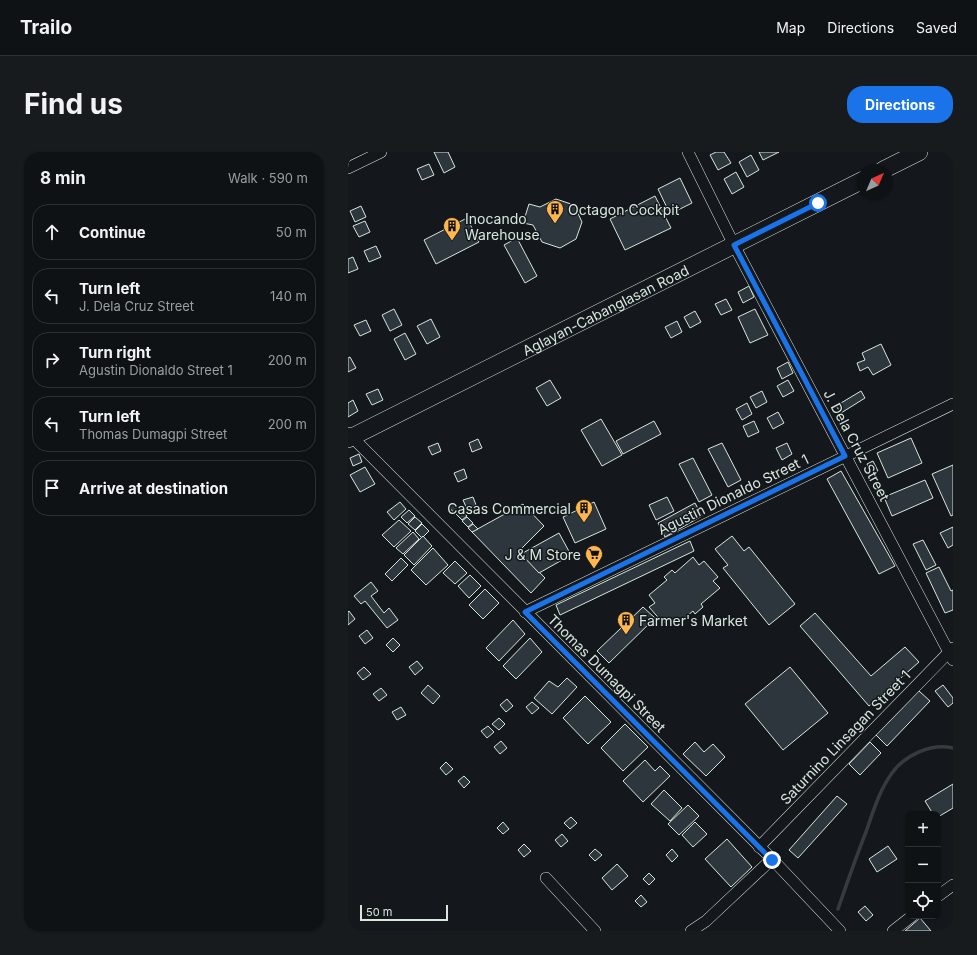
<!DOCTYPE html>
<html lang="en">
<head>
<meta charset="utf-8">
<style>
  body { margin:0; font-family:Inter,sans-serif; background:#181b1e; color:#f1f3f6 }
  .controls { position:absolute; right:12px; bottom:12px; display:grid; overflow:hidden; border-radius:8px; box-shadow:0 1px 3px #0004 }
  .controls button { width:36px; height:36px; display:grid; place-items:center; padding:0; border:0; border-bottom:1px solid #2f3234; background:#0f1215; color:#f1f3f6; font:20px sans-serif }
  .compass { position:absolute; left:509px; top:12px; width:36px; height:36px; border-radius:50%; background:#0f1215; box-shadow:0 1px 3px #0004; rotate:44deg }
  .scale { position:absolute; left:12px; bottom:10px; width:88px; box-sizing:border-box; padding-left:4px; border:2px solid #d8e6dc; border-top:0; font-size:11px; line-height:14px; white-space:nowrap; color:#d8e6dc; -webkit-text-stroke:3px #14181c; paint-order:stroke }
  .stop { position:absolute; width:12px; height:12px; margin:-9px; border:3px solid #1a73e8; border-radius:50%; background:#fff }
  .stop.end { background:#1a73e8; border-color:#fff; box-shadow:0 1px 4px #0008 }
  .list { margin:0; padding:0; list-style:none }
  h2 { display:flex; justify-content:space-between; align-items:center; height:52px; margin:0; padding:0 16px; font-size:17px }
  h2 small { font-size:13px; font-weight:400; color:#9b9ea0 }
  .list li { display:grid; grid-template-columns:26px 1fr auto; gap:12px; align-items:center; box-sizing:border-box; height:56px; margin:0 8px 8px; padding:0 8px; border:1px solid #2f3234; border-radius:16px }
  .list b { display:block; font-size:15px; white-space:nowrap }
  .list p { margin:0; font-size:13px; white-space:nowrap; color:#9b9ea0 }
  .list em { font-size:13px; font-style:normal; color:#9b9ea0 }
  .icon { flex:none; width:22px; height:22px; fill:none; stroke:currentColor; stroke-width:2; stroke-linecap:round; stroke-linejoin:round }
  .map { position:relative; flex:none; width:605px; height:779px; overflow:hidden; border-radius:16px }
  header { display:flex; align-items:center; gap:24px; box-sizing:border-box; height:56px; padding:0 20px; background:#0f1215; border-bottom:1px solid #2f3234 }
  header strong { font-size:19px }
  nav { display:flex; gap:22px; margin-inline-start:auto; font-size:14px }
  .intro { display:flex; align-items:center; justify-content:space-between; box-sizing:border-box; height:96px; padding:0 24px }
  h1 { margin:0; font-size:28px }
  .button { padding:10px 18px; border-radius:16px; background:#1a73e8; color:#fff; font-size:14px; font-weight:700 }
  main { display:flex; gap:24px; padding:0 24px }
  aside { flex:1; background:#0f1215; border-radius:16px; box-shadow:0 1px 3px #0004 }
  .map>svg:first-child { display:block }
</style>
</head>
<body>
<header>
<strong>Trailo</strong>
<nav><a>Map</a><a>Directions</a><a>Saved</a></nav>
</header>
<div class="intro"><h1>Find us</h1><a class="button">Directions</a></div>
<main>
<aside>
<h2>8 min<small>Walk · 590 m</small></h2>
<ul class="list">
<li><svg class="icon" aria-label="ahead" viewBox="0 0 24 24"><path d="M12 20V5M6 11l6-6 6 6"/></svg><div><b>Continue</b></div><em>50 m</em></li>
<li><svg class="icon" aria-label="left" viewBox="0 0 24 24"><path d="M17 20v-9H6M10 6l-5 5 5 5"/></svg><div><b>Turn left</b><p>J. Dela Cruz Street</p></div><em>140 m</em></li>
<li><svg class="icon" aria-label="right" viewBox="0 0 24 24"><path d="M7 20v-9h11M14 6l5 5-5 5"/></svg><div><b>Turn right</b><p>Agustin Dionaldo Street 1</p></div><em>200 m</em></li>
<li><svg class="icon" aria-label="left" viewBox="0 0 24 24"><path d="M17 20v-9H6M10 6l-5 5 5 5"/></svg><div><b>Turn left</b><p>Thomas Dumagpi Street</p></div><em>200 m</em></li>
<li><svg class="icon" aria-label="arrive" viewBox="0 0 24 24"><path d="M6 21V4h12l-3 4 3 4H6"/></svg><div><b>Arrive at destination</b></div></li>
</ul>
</aside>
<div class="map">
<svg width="605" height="779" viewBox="0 0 605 779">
  <rect width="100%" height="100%" fill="#14181c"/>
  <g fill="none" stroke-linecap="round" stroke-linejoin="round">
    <path stroke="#363b3e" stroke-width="3.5" d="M490,757c9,-26 18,-52 28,-77 7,-20 13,-41 26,-59 13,-18 39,-30 61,-25"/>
  </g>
  <g fill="#2c363c" stroke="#d8e6dc">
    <path d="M86,0h14l7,15 -11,6z"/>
    <path d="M368,0h8l7,11 -13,7 -8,-15z"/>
    <path d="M411,0h20l-16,8z"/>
    <path d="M403,3l8,15 -12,7 -8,-15z"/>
    <path d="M81,12l5,11 -12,5 -5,-11z"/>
    <path d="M388,20l8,15 -12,7 -8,-15z"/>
    <path d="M332,26l12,25 -22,11 -12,-25z"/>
    <path d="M307,44l16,32 -46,22 -15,-31z"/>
    <path d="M208,47l18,6 8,17 -6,17 -16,9 -18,-6 -9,-17 -10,-2 6,-19 11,3z"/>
    <path d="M13,54l5,11 -11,5 -5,-11z"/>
    <path d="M119,66l12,24 -43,22 -12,-24z"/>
    <path d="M17,69l5,11 -11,5 -6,-11z"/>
    <path d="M169,86l20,38 -12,7 -21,-38z"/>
    <path d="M28,94l5,11 -12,5 -5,-11z"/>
    <path d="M5,105l5,12 -10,4v-14z"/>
    <path d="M401,134l5,11 -11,6 -5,-11z"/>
    <path d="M378,147l6,11 -11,5 -6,-11z"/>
    <path d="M46,157l8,16 -12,6 -8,-16z"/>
    <path d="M407,157l13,26 -18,8 -12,-26z"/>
    <path d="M347,159l6,11 -11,6 -6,-11z"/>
    <path d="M83,167l9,18 -13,7 -10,-18z"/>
    <path d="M18,168l5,11 -11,5 -6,-11z"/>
    <path d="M329,169l5,11 -11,6 -6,-11z"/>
    <path d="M57,181l11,21 -11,6 -11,-21z"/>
    <path d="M533,192l10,21 -18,10 -5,-8 -8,4 -3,-8 8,-3 -3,-7z"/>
    <path d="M2,205l6,11 -8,4v-14z"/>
    <path d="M440,210l5,11 -11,6 -5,-11z"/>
    <path d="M202,228l11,18 -14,8 -11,-18z"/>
    <path d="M440,228l6,11 -11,6 -6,-11z"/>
    <path d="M30,237l5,11 -11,5 -6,-11z"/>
    <path d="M414,239l5,11 -11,6 -6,-11z"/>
    <path d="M513,239l4,7 -24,15 -5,-7z"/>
    <path d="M5,248l5,11 -10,6v-14z"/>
    <path d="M399,251l5,11 -10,6 -6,-11z"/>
    <path d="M430,260l6,11 -11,6 -6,-11z"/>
    <path d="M253,267l21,36 -20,11 -21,-36z"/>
    <path d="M306,269l7,13 -38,20 -7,-13z"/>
    <path d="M406,269l5,11 -11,5 -5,-11z"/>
    <path d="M563,286l11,25 -34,15 -11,-25z"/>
    <path d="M130,287l4,9 -10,4 -3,-9z"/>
    <path d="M90,291l3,8 -9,4 -4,-8z"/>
    <path d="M374,291l19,37 -13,7 -20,-38z"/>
    <path d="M439,291l5,11 -10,6 -6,-12z"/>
    <path d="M11,302l3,8 -9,4 -3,-8z"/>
    <path d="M345,306l19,37 -13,7 -20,-38z"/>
    <path d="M525,309l5,10 -7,3 -4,-10z"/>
    <path d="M605,313v50l-2,1 -19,-42z"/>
    <path d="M17,315l10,17 -15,8 -10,-17z"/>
    <path d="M116,317l3,9 -9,4 -4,-9z"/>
    <path d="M493,319l54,95 -16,8 -52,-95z"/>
    <path d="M577,328l8,18 -41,18 -8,-19z"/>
    <path d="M125,345l3,8 -9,4 -4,-9z"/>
    <path d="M319,345l7,14 -18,9 -7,-15z"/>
    <path d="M52,350l6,7 -12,11 -7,-8z"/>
    <path d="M246,350l12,27 -31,14 -12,-26z"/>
    <path d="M105,351l7,6 -5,5 -6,-7z"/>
    <path d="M347,351l7,13 -37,21 -7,-14z"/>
    <path d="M175,352l21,22 -25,25 26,27 -14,15 -59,-61z"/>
    <path d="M61,358l6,6 -8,7 -6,-6z"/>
    <path d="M112,358l7,6 -5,4 -6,-6z"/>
    <path d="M67,365l7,6 -7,7 -7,-6z"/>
    <path d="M119,365l6,6 -5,4 -6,-6z"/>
    <path d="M51,368l12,11 -17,16 -12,-12z"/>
    <path d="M74,372l7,7 -7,7 -7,-7z"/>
    <path d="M125,372l5,5 -6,3 -4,-4z"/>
    <path d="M605,375v18l-5,3 -8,-15z"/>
    <path d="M65,380l6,7 -16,15 -7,-6z"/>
    <path d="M211,381l12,22 -32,18 -18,-19z"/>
    <path d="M75,384l9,10 -18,19 -10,-10z"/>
    <path d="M384,384l12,15 5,-4 46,57 -26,21 -46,-57 5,-3 -13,-16z"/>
    <path d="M575,388l13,25 -10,5 -13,-26z"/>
    <path d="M342,389l4,10 -134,64 -4,-10z"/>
    <path d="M85,396l15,17 -22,20 -15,-15z"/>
    <path d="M345,405l6,8 5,-4 14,16 -5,4 7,7 -19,16 2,3 -8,7 -2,-3 -18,15 -6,-7 -6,4 -14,-16 6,-4 -6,-8 18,-15 -3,-3 8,-7 3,3z"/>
    <path d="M53,406l7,7 -16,16 -7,-7z"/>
    <path d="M107,409l12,12 -12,11 -12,-11z"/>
    <path d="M591,415l12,24 2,-1v20l-8,3 -19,-40z"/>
    <path d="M122,423l11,11 -12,12 -11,-12z"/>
    <path d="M23,430l7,9 -7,5 13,17 5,-5 9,12 -11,8 -22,-27 -4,3 -7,-8z"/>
    <path d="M137,437l14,14 -16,16 -14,-14z"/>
    <path d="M295,455l12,11 -46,45 -12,-12z"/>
    <path d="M1,459l6,8 -7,6v-13z"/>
    <path d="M467,461l56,63 34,-29 14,15 -50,44 -69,-80z"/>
    <path d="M165,468l12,14 -26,27 -13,-13z"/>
    <path d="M19,478l6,8 -8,6 -6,-8z"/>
    <path d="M45,486l7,7 -7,7 -7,-7z"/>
    <path d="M182,486l12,14 -26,27 -13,-13z"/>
    <path d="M69,509l6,7 -8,7 -6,-8z"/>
    <path d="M16,515l7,7 -8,6 -6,-7z"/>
    <path d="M442,515l38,46 -45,37 -38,-46z"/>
    <path d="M219,526l10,9 -25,27 -18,-16 15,-17 9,6z"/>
    <path d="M80,533l12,11 -7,8 -12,-11z"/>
    <path d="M595,533l10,13v5l-5,4 -13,-16z"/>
    <path d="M33,536l6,7 -8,6 -6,-7z"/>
    <path d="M571,539l11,10 -43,45 -11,-11z"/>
    <path d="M237,544l26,26 -23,22 -25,-26z"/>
    <path d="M159,547l6,7 -7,6 -6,-7z"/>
    <path d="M184,550l7,6 -7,6 -6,-7z"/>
    <path d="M53,555l5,8 -9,5 -5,-8z"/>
    <path d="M151,566l6,6 -6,6 -7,-6z"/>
    <path d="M277,572l23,23 -25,24 -22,-23z"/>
    <path d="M140,574l6,6 -7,6 -6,-7z"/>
    <path d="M153,589l6,7 -7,6 -6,-7z"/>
    <path d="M347,590l9,10 9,-8 12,13 -19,19 -23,-22z"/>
    <path d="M522,590l11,11 -21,22 -11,-11z"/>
    <path d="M297,608l10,11 5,-5 10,10 -27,26 -20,-21z"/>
    <path d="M98,610l7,7 -7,6 -6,-7z"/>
    <path d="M116,624l6,6 -6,6 -6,-7z"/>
    <path d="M605,632v24l-15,9v-3h-5l-8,-13z"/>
    <path d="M316,638l18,18 -12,13 -19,-17z"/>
    <path d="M489,644l10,8 -49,54 -9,-8z"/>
    <path d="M340,653l11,11 -20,19 -11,-11z"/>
    <path d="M223,665l6,6 -7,6 -6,-6z"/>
    <path d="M155,670l6,7 -6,5 -6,-6z"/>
    <path d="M347,670l12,12 -14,13 -11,-12z"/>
    <path d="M214,682l6,7 -7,6 -6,-7z"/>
    <path d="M379,687l25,28 -21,20 -26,-28z"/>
    <path d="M176,692l7,7 -7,6 -6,-7z"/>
    <path d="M540,694l9,13 -20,13 -8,-13z"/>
    <path d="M247,697l7,6 -7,6 -6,-6z"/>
    <path d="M324,697l6,7 -6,6 -6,-7z"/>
    <path d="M269,712l11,12 -16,14 -10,-12z"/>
    <path d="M301,721l6,6 -6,6 -6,-6z"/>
    <path d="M293,743l6,7 -6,5 -6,-6z"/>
    <path d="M517,754l8,9 -7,6 -8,-9z"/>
    <path d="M572,766l11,13h-26z"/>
  </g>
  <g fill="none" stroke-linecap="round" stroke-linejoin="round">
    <defs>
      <g id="minor">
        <path d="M340,0l46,93 219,415"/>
        <path d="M0,16l33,-16"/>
        <path d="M0,281l424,426 68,72"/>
        <path d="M177,460l428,-208"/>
        <path d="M411,695l194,-199"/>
        <path d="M198,726l49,53"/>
        <path d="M590,744l15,-11"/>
        <path d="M343,779l15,-10 66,-62"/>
        <path d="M545,779l19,-15"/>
      </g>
      <g id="primary">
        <path d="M535,18l36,-18"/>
        <path id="s1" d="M0,287l515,-259"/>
      </g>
    </defs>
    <use href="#minor" stroke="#d8e6dc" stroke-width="12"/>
    <use href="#primary" stroke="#d8e6dc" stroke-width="18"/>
    <use href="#minor" stroke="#14181c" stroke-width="11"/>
    <use href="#primary" stroke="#14181c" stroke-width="17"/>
  </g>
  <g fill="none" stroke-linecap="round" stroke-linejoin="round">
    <path stroke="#1a73e8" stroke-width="5" d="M424,708l-247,-248 320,-156 -111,-211 84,-42"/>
  </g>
  <defs>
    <symbol id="building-pin" viewBox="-11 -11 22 30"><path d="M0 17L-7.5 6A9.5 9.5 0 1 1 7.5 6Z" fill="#ffb74d" stroke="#14181c"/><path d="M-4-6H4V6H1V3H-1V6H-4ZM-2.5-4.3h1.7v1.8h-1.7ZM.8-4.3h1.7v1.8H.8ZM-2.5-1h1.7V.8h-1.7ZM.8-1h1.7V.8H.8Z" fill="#111"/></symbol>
    <symbol id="supermarket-pin" viewBox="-11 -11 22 30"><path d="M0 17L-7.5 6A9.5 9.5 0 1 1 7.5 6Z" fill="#ffb74d" stroke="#14181c"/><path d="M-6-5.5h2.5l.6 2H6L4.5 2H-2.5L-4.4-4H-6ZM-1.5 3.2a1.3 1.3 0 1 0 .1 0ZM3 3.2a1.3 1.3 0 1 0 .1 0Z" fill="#111"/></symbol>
  </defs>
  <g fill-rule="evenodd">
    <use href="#building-pin" x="197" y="47" width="20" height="27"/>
    <use href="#building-pin" x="94" y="64" width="20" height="27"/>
    <use href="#building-pin" x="226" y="346" width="20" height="27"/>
    <use href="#supermarket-pin" x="236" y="392" width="20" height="27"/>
    <use href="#building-pin" x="268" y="458" width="20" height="27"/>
  </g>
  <g text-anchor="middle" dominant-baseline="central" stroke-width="3" stroke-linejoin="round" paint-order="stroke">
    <g font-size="14" fill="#d8e6dc" stroke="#14181c" text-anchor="start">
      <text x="220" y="57">Octagon Cockpit</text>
      <text x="117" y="66">Inocando<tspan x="117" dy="16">Warehouse</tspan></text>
      <text x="223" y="356" text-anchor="end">Casas Commercial</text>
      <text x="233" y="402" text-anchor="end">J &amp; M Store</text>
      <text x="291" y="468">Farmer's Market</text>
    </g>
    <g font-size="14" fill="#d8e6dc" stroke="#14181c">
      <text stroke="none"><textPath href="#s1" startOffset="288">Aglayan-Cabanglasan Road</textPath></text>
      <text transform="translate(509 293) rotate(62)">J. Dela Cruz Street</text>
      <text transform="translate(385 342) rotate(-26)">Agustin Dionaldo Street 1</text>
      <text transform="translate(259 521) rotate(45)">Thomas Dumagpi Street</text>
      <text transform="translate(497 585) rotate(-46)">Saturnino Linsagan Street 1</text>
    </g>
  </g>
</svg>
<div class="controls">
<button>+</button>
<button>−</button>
<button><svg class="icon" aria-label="locate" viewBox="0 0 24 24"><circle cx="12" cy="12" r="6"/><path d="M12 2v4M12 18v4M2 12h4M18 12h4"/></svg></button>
</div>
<svg class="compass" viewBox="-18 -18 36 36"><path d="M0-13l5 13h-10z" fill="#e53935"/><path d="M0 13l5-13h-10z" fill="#9b9ea0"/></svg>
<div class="scale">50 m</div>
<div class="stop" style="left:470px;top:51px"></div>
<div class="stop end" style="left:424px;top:708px"></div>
</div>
</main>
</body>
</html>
